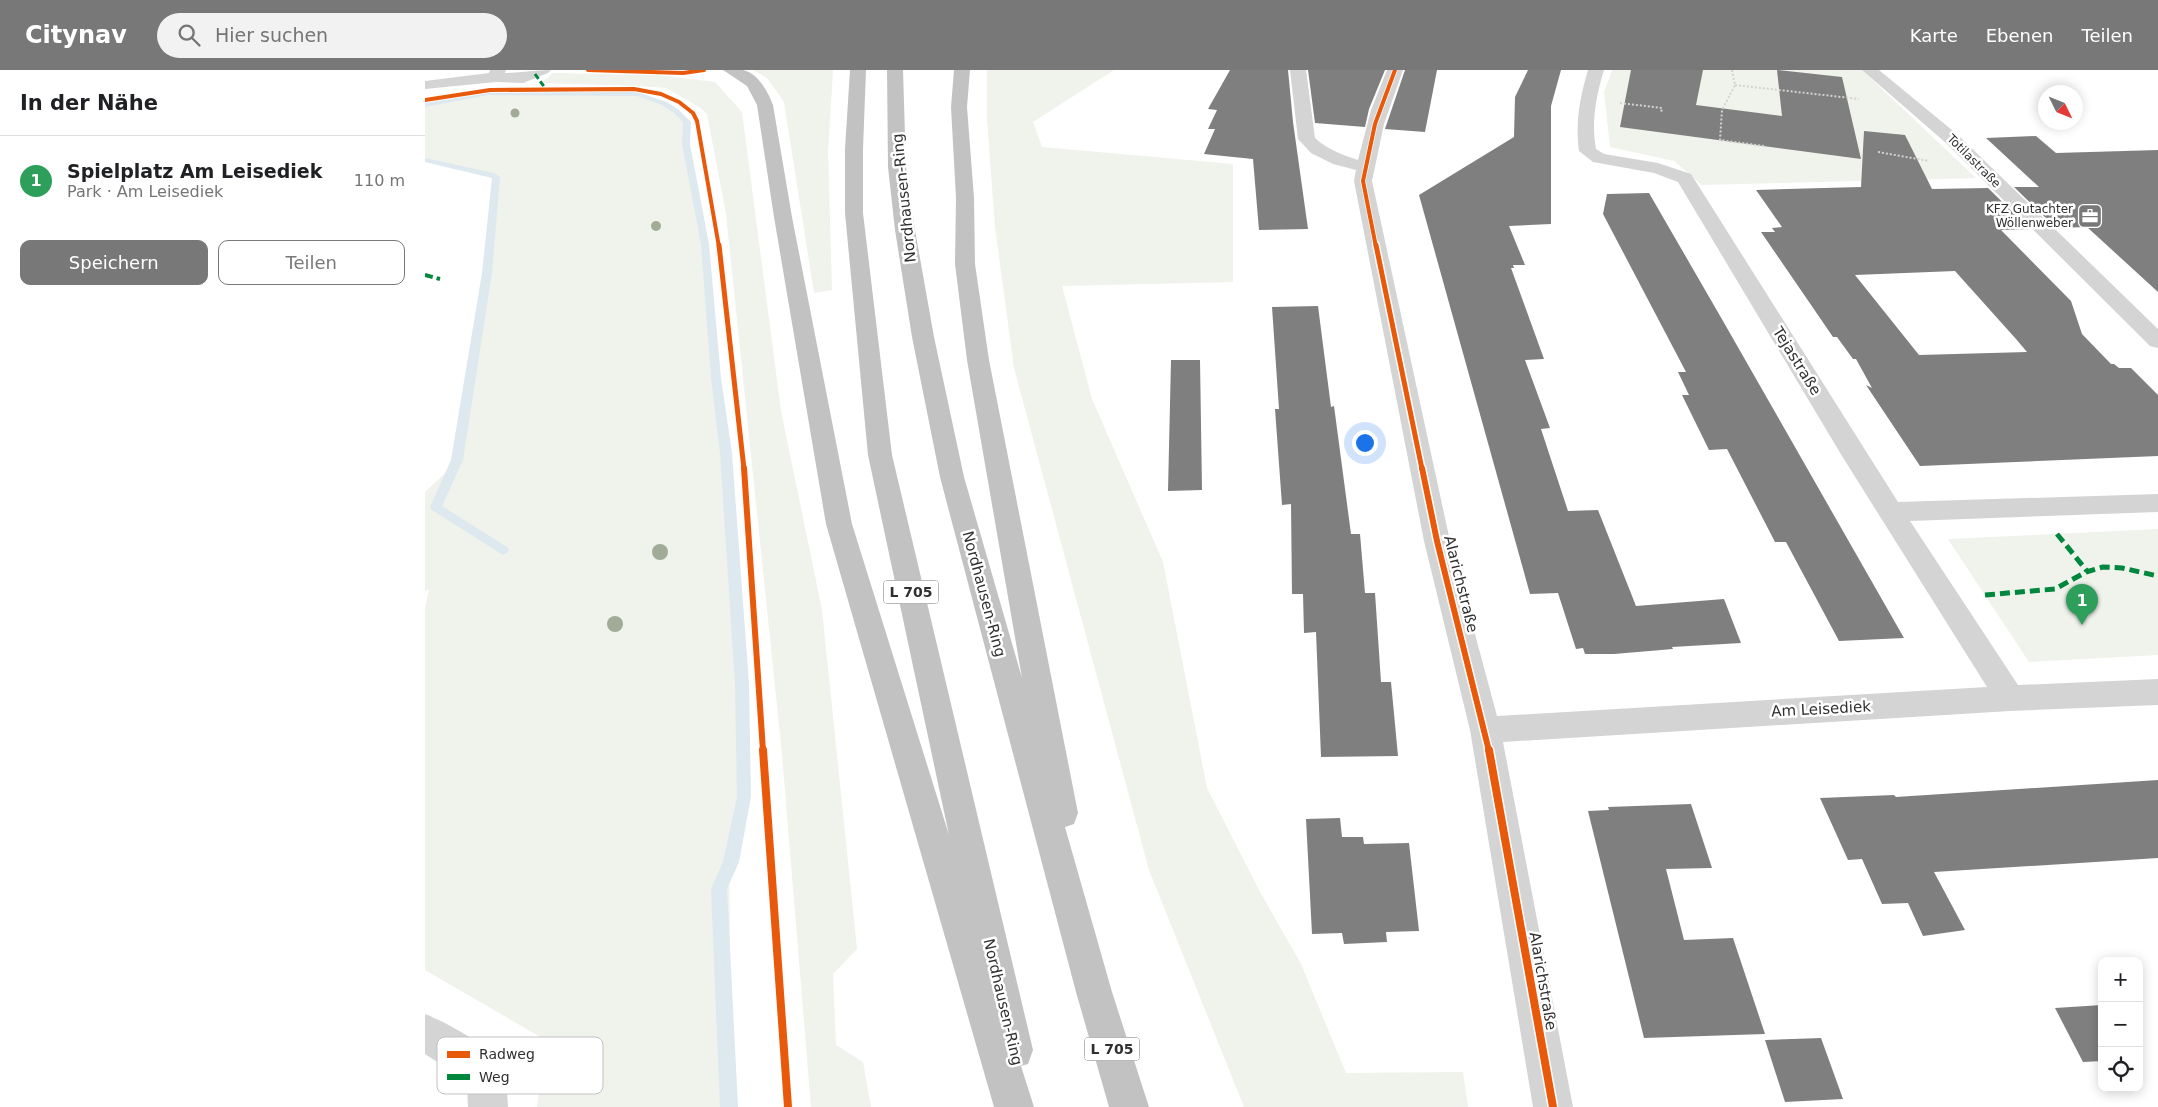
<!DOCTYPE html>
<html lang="de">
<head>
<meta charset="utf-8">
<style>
  body { margin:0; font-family:"DejaVu Sans",sans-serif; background:#f2f2f2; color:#202124 }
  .controls { position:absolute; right:15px; bottom:15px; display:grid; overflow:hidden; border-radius:10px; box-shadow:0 2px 12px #0003 }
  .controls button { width:45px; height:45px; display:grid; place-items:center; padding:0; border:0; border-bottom:1px solid #e0e0e0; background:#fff; color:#202124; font:25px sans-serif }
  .compass { position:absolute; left:1613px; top:15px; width:45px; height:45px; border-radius:50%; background:#fff; box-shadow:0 2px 12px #0003; rotate:133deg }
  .you { position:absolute; left:939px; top:372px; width:18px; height:18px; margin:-12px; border:4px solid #fff; border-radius:50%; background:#1a73e8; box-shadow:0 0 0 8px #1a73e833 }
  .badge { display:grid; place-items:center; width:32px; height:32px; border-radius:50%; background:#787878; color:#fff; font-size:16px; font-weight:700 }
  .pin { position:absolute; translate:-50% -41px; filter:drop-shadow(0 1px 2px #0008) }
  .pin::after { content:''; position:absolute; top:26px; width:18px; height:15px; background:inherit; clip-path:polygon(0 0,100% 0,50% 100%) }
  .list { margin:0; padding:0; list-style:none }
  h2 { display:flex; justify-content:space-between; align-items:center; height:65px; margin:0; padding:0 20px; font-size:21px }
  h2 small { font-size:16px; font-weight:400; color:#757577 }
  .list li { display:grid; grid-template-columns:32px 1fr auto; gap:15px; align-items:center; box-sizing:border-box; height:90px; padding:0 20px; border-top:1px solid #e0e0e0 }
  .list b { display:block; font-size:19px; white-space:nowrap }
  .list p { margin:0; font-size:16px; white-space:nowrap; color:#757577 }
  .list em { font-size:16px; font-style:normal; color:#757577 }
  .actions { display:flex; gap:10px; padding:15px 20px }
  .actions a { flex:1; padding:11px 0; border:1px solid #787878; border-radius:10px; text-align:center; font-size:18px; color:#787878 }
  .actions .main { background:#787878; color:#fff }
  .icon { flex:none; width:28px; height:28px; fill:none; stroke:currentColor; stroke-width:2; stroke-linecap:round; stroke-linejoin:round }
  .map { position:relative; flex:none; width:1733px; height:1037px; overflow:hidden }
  header { display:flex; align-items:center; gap:30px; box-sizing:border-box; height:70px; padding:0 25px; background:#787878; color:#fff }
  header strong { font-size:24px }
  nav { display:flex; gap:28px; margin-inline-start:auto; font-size:18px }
  .search { width:350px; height:45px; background:#f2f2f2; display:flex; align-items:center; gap:12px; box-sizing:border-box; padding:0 18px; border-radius:28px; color:#757577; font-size:19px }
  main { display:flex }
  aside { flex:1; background:#fff }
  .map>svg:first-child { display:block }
</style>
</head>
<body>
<header>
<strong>Citynav</strong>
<div class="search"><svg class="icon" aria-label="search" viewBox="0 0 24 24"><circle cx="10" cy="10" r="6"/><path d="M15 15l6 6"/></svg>Hier suchen</div>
<nav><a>Karte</a><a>Ebenen</a><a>Teilen</a></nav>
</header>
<main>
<aside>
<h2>In der Nähe<small></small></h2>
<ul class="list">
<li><span class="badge" style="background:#2e9e5b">1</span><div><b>Spielplatz Am Leisediek</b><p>Park · Am Leisediek</p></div><em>110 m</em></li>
</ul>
<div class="actions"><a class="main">Speichern</a><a>Teilen</a></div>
</aside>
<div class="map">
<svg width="1733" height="1037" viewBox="0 0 1733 1037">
  <rect width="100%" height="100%" fill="#fff"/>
  <g fill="#f0f2ec">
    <path d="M328,0h80l-5,82 4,138 -18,3 -30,-191 -17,-24z"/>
    <path d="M562,0h127l-81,52 9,25 191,17v118l-171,4 30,113 71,163 44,226 52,102 42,74 45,109 117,-1 5,35h-224l-95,-237 -135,-502 -19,-141 -8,-108z"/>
    <path d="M1187,0h250l114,108 -274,7 -28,-24 -64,-14 -6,-55z"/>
    <path d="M128,3l104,2 58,7 27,30 39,299 41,199 35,339 -24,25 3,71 27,17 8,45h-60l-29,-353 -56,-540 -19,-100 -8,-7 -33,-19 -26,-2 -99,-3z"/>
    <path d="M193,24c26,1 53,8 67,30l18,121 15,150 27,402 -16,49 3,261h-195l7,-68 -119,-69v-363l4,-17 -4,1v-99l32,-30 11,-85 17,-112 9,-88 -69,-16v-55l56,-11z"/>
    <path d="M1733,459v126l-129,7 -81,-123z"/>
  </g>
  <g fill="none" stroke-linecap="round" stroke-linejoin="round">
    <g fill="#dde9ef" fill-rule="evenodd">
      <path d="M63,21l149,1 30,10 12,8 12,12 -1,22 19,100 12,134 11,75 17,231 2,113 -12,65 -12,27 11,218h-18l-9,-218 12,-27 14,-65 -2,-113 -15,-231 -9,-75 -10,-134 -19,-100 1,-22 -9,-9 -12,-8 -25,-9 -149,-1 -63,12v-4z"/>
      <path d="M0,88l69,15 6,4 -8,96 -29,187 -21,46 65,41 2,3 -2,3 -4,2 -71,-45 -2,-3 21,-47 31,-187 10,-95 -67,-16z"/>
    </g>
  </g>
  <g fill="#7f7f7f" fill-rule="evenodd">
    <path d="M805,0h58l5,52 15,107 -49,1 -6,-71 -49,-5 11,-25h-7l9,-19 -9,-1z"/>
    <path d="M883,0h77l-16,39 -4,18 -50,-4z"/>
    <path d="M980,0h32l-12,62 -40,-3z"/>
    <path d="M1103,0h33l-10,36v118l-42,2 16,39h-12l1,3h-3l33,91 -19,1 25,68 -9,1 27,82 30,-1 38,96 88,-7 17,44 -69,4 1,2 -59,5h-29l-2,-6 -7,1 -18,-56 -28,1 -111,-399 95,-58 1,-40z"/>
    <path d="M1206,0h72l-7,35 86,11 -5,-46 65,7 19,82 -241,-32z"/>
    <path d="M1439,61l41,4 27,54 56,-1 42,41 -29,1 70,71 11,33 29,30h3l5,4h12l27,27v61l-238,10 -54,-81 6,3 -16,-29h-3l-16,-22h-4l-72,-105h14l-3,-4 10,-1 -26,-37 105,-3zM1530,201l61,68 11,13 -108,3 -64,-80z"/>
    <path d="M1611,66l20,17 102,-3v142l-71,-65 -31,1 -42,-41h25l-53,-49z"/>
    <path d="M1224,123l74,128 181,317 -65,3 -53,-99h-11l-48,-93 -18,1 -27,-55h7l-11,-23h8l-83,-158 4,-20z"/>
    <path d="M893,236l13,101 3,-1 17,128h9l5,59h10l6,89h10l7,74 -77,1 -5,-125 -12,1 -1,-39h-11l-1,-90 -9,1 -7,-96h4l-7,-102z"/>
    <path d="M746,290h29l2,130 -34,1z"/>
    <path d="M1733,710v78l-224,14 31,58 -42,6 -15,-33 -26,1 -20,-45 -14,1 -28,-62 74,-3 2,2z"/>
    <path d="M1266,734l21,64 -46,1 18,71 49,-2 32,96 -121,4 -56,-227 21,-1 -1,-3z"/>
    <path d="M915,748l2,19h21l1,7 45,-1 10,88 -33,1 1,10 -43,2 -2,-11 -30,1 -6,-115z"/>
    <path d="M1677,935v56l-19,1 -28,-54z"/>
    <path d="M1396,968l22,61 -58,3 -20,-62z"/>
  </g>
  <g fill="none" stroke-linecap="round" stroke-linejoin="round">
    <g stroke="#d3d3d3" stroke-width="2" stroke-dasharray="2 2" stroke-linecap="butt">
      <path d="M1307,0l3,15 -13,25 -2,30 44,6"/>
      <path d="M1310,15l124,14"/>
      <path d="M1195,33l42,5 -1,5"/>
      <path d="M1453,82l51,9"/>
    </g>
    <g fill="#d4d4d4" fill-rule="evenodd">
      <path d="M65,0h16l-1,3c16,0 30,-3 46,-3l-3,3 -25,10 -27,-1 -71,7v-8l64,-8z"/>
      <path d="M865,0h16l9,68c12,11 27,17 43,22l13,-50 16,-40h16l-19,54 -12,57 78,360 47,175 490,-29 -145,-231 -164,-274 -24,-9 -61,-11 -14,-11c-4,-28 1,-54 9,-81h16c-8,26 -13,52 -8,79l8,5 54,9 33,11 207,328 260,-8v18l-248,9 108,164 140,-6v26l-148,6 -507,31 70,365h-40l-63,-377 -46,-189 -70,-360 2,-11 -23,-6 -22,-11 -13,-14z"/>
      <path d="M1437,0h17l79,65 200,194v19l-8,-2 -204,-203z"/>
      <path d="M0,944c22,9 60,29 74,48 9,12 8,31 9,45h-40l-1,-22 -19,-16 -23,-15z"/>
    </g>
    <g fill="#c2c2c2" fill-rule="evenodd">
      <path d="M298,0c6,0 14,0 20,0 15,3 25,22 30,35l19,112 60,307 97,311 -81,-380 -23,-242v-64l5,-79h16l-3,79v64l29,242 141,595 -5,14 -7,2 13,41h-40l-168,-583 -52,-307 -17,-112 -10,-19z"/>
      <path d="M462,0h16l3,97 9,63 19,107 30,140 58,201 -55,-318 -12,-96 1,-66 -5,-91 3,-37h16l-3,37 7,91 1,66 14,96 89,453 -4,11 -9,3 47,165 37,115h-40l-33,-115 -136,-515 -28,-140 -17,-107 -7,-63z"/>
    </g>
    <path stroke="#00873e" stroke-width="3" stroke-dasharray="6 3" stroke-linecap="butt" d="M110,4l10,14"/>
    <path stroke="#00873e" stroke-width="4" stroke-dasharray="8 4" stroke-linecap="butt" d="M0,205l15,4"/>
    <g stroke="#00873e" stroke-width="5" stroke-dasharray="10 5" stroke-linecap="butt">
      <path d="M1632,464l30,37"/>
      <path d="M1560,525l70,-6 31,-17 17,-5 19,1 36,8"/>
    </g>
    <defs>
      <g id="cycleway-far3">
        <path d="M163,0l95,3 21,-3"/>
        <path d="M0,30l65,-10 144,-1 27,5 18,8 14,11 4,8 22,126"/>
        <path d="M951,177l-13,-66 12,-57 20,-54"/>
      </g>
      <g id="cycleway-far2">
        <path d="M294,175l25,224"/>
        <path d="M951,175l46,224"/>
      </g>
      <g id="cycleway-far1">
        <path d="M319,398l19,283"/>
        <path d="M997,398l15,73 52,210"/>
      </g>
      <g id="cycleway">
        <path d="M338,680l25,357"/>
        <path d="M1064,680l64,357"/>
      </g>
    </defs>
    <use href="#cycleway-far3" stroke="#fff" stroke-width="5.5"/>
    <use href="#cycleway-far2" stroke="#fff" stroke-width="8"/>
    <use href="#cycleway-far1" stroke="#fff" stroke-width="9"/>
    <use href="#cycleway" stroke="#fff" stroke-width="11"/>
    <use href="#cycleway-far3" stroke="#e8590c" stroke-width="4"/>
    <use href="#cycleway-far2" stroke="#e8590c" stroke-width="5"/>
    <use href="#cycleway-far1" stroke="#e8590c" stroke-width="6"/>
    <use href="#cycleway" stroke="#e8590c" stroke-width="8"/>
  </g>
  <g fill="#a1ab97">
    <circle cx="90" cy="43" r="4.5"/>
    <circle cx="231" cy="156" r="5"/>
    <circle cx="235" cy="482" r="8"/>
    <circle cx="190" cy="554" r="8"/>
  </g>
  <defs>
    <symbol id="office-square" viewBox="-11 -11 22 22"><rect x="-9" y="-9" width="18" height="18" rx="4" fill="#787878" stroke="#fff"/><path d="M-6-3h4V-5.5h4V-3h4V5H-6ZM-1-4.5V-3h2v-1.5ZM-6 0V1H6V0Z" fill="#fff"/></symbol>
  </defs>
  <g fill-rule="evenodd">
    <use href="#office-square" x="1651" y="132" width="28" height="28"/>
  </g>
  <g text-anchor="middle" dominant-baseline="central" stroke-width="5" stroke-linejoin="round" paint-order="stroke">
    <g font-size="12" fill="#303030" stroke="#fff">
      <text transform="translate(1549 91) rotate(45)">Totilastraße</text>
    </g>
    <g font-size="12" fill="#303030" stroke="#fff" text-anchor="end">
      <text x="1648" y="139">KFZ Gutachter<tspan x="1648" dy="14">Wöllenweber</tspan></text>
    </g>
    <g fill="#fff" stroke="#6e6e6e" stroke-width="1">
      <rect x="458.5" y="510.5" width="55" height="23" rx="4"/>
      <rect x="659.5" y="967.5" width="55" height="23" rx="4"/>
    </g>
    <g font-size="14" font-weight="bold" fill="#303030">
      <text x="486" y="522">L 705</text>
      <text x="687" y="979">L 705</text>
    </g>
    <g font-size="15" fill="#303030" stroke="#fff">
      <text transform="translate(479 128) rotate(-96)">Nordhausen-Ring</text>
      <text transform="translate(1372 291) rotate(58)">Tejastraße</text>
      <text transform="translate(1036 514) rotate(76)">Alarichstraße</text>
      <text transform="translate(559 524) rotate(75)">Nordhausen-Ring</text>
      <text transform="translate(1396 639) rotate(-3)">Am Leisediek</text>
      <text transform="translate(1118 911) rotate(80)">Alarichstraße</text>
      <text transform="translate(578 932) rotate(77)">Nordhausen-Ring</text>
    </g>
  </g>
  <rect x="12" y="967" width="166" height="57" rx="8" fill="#fff" stroke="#c1c1c1" stroke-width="1"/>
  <rect x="22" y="981" width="23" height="7" fill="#e8590c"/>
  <rect x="22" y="1004" width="23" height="6" fill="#00873e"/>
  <g font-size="14" fill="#303030">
    <text x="54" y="989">Radweg</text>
    <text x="54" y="1012">Weg</text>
  </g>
</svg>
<div class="controls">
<button>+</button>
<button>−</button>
<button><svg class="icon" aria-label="locate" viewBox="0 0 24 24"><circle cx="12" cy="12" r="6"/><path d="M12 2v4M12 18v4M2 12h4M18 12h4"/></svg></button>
</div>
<svg class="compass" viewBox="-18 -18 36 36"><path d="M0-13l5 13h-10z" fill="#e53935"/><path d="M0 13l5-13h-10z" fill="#757577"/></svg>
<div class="you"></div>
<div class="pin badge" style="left:1657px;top:555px;background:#2e9e5b">1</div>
</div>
</main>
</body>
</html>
